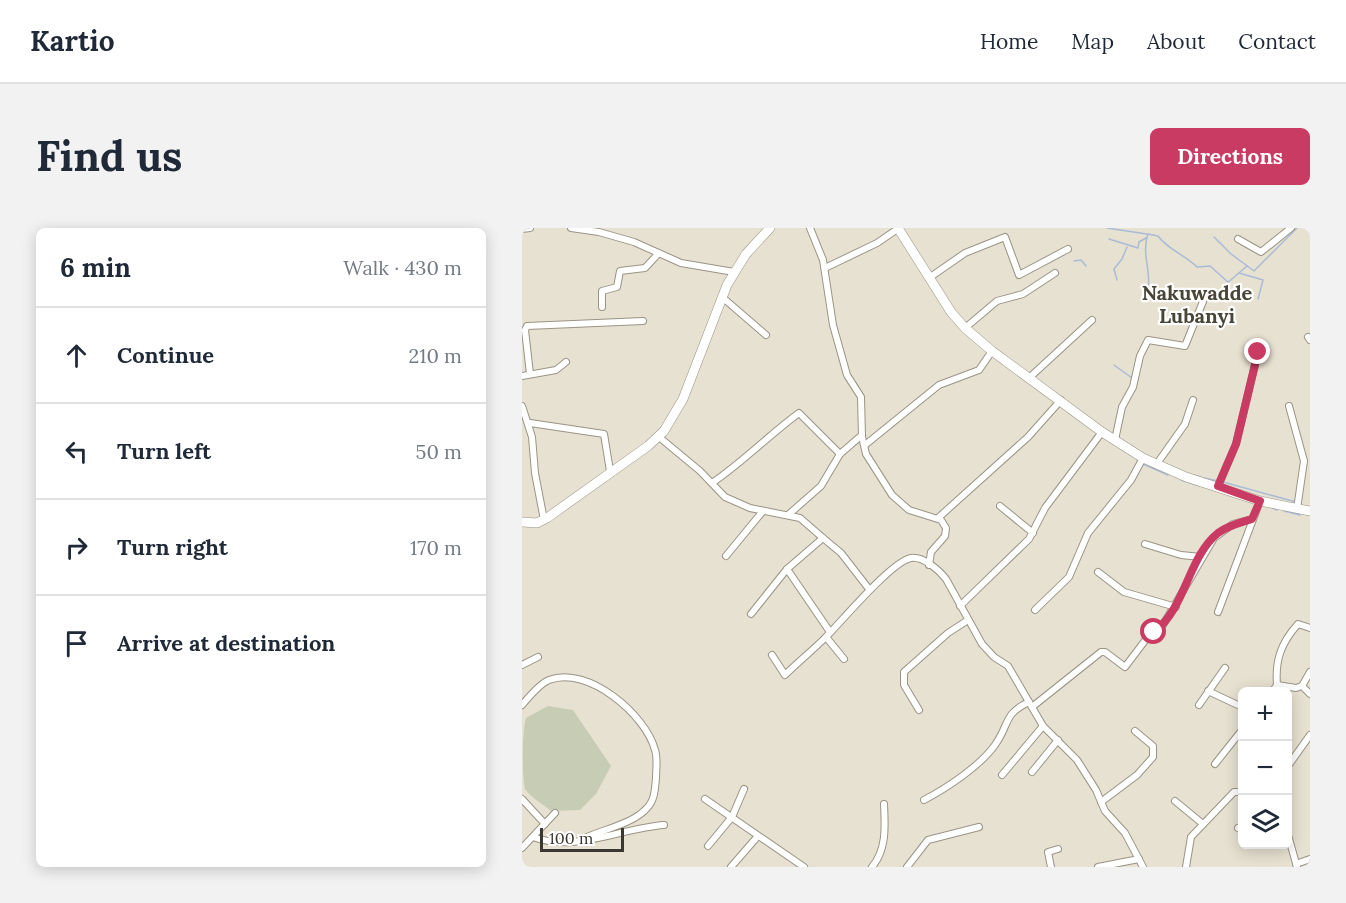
<!DOCTYPE html>
<html lang="en">
<head>
<meta charset="utf-8">
<style>
  body { margin:0; font-family:Lora,serif; background:#f2f2f3; color:#1f2937 }
  .controls { position:absolute; right:18px; bottom:18px; display:grid; overflow:hidden; border-radius:9px; box-shadow:0 3px 15px #0003 }
  .controls button { width:54px; height:54px; display:grid; place-items:center; padding:0; border:0; border-bottom:2px solid #e0e1e3; background:#fff; color:#1f2937; font:30px sans-serif }
  .scale { position:absolute; left:18px; bottom:15px; width:84px; box-sizing:border-box; padding-left:6px; border:3px solid #3a3831; border-top:0; font-size:16px; line-height:21px; white-space:nowrap; color:#3a3831; -webkit-text-stroke:4px #fff; paint-order:stroke }
  .stop { position:absolute; width:18px; height:18px; margin:-14px; border:4px solid #ca3b63; border-radius:50%; background:#fff }
  .stop.end { background:#ca3b63; border-color:#fff; box-shadow:0 2px 6px #0008 }
  .list { margin:0; padding:0; list-style:none }
  h2 { display:flex; justify-content:space-between; align-items:center; height:78px; margin:0; padding:0 24px; font-size:26px }
  h2 small { font-size:20px; font-weight:400; color:#747a83 }
  .list li { display:grid; grid-template-columns:39px 1fr auto; gap:18px; align-items:center; box-sizing:border-box; height:96px; padding:0 24px; border-top:2px solid #e0e1e3 }
  .list b { display:block; font-size:22px; white-space:nowrap }
  .list em { font-size:20px; font-style:normal; color:#747a83 }
  .icon { flex:none; width:33px; height:33px; fill:none; stroke:currentColor; stroke-width:2; stroke-linecap:round; stroke-linejoin:round }
  .map { position:relative; flex:none; width:788px; height:639px; overflow:hidden; border-radius:9px }
  header { display:flex; align-items:center; gap:36px; box-sizing:border-box; height:84px; padding:0 30px; background:#fff; border-bottom:2px solid #e0e1e3 }
  header strong { font-size:28px }
  nav { display:flex; gap:33px; margin-inline-start:auto; font-size:21px }
  .intro { display:flex; align-items:center; justify-content:space-between; box-sizing:border-box; height:144px; padding:0 36px }
  h1 { margin:0; font-size:42px }
  .button { padding:15px 27px; border-radius:9px; background:#ca3b63; color:#fff; font-size:21px; font-weight:700 }
  main { display:flex; gap:36px; padding:0 36px }
  aside { flex:1; background:#fff; border-radius:9px; box-shadow:0 3px 15px #0003 }
  .map>svg:first-child { display:block }
</style>
</head>
<body>
<header>
<strong>Kartio</strong>
<nav><a>Home</a><a>Map</a><a>About</a><a>Contact</a></nav>
</header>
<div class="intro"><h1>Find us</h1><a class="button">Directions</a></div>
<main>
<aside>
<h2>6 min<small>Walk · 430 m</small></h2>
<ul class="list">
<li><svg class="icon" aria-label="ahead" viewBox="0 0 24 24"><path d="M12 20V5M6 11l6-6 6 6"/></svg><div><b>Continue</b></div><em>210 m</em></li>
<li><svg class="icon" aria-label="left" viewBox="0 0 24 24"><path d="M17 20v-9H6M10 6l-5 5 5 5"/></svg><div><b>Turn left</b></div><em>50 m</em></li>
<li><svg class="icon" aria-label="right" viewBox="0 0 24 24"><path d="M7 20v-9h11M14 6l5 5-5 5"/></svg><div><b>Turn right</b></div><em>170 m</em></li>
<li><svg class="icon" aria-label="arrive" viewBox="0 0 24 24"><path d="M6 21V4h12l-3 4 3 4H6"/></svg><div><b>Arrive at destination</b></div></li>
</ul>
</aside>
<div class="map">
<svg width="788" height="639" viewBox="0 0 788 639">
  <rect width="100%" height="100%" fill="#e7e1d1"/>
  <path fill="#c7ccb5" d="M26,478l25,4 38,56 -15,28 -16,16 -29,1c-8,-7 -21,-14 -26,-22 -3,-12 -3,-58 1,-71z"/>
  <g fill="none" stroke-linecap="round" stroke-linejoin="round">
    <g stroke="#aabbd6" stroke-width="1.5">
      <path d="M585,0l40,6"/>
      <path d="M692,9l17,17 23,17 43,-43"/>
      <path d="M587,11l29,9 1,-6 7,-4"/>
      <path d="M552,33l7,-1 5,6"/>
      <path d="M717,45l24,7 -5,19"/>
      <path d="M595,52l-3,-11 8,-10 5,-12"/>
      <path d="M703,57l22,-19"/>
      <path d="M623,71c10,-23 -5,-43 3,-65l10,2c9,13 27,19 39,31l13,-1 18,16"/>
      <path d="M592,137l18,13"/>
      <path d="M621,236l25,11"/>
      <path d="M672,247l7,2"/>
      <path d="M682,250l14,3"/>
      <path d="M659,252l19,6"/>
      <path d="M701,254l73,20"/>
      <path d="M748,279l7,3"/>
      <path d="M762,283l16,4"/>
    </g>
    <defs>
      <g id="street">
        <path d="M49,0l28,4 35,10 47,21 53,9"/>
        <path d="M288,0l13,32 10,65 14,50 14,22 1,40 4,17 26,41 17,15 32,10 5,8 -1,8 -14,16 -2,13"/>
        <path d="M0,1l8,-1"/>
        <path d="M716,11l23,13 30,-24"/>
        <path d="M303,40l52,-25 22,-15"/>
        <path d="M407,50l36,-25 40,-16 14,38 49,-26"/>
        <path d="M200,69l44,38"/>
        <path d="M80,79v-16l15,-4 3,-16 25,-3 13,-14"/>
        <path d="M443,100l32,-27 26,-7 32,-21"/>
        <path d="M786,109l2,3"/>
        <path d="M8,146l-5,-44 2,-4 116,-5"/>
        <path d="M0,148l34,-6 10,-8"/>
        <path d="M507,150l63,-58"/>
        <path d="M0,178l10,31 3,36 9,47"/>
        <path d="M767,178l15,55 -7,48"/>
        <path d="M8,195l74,11 6,37"/>
        <path d="M137,209l41,34 25,26 25,11 50,10 23,20"/>
        <path d="M593,212l7,-33 11,-20 7,-31 8,-16 37,6 19,-47"/>
        <path d="M343,217l74,-60 40,-15 13,-19"/>
        <path d="M634,237l29,-41 8,-24"/>
        <path d="M190,255c31,-21 57,-48 87,-70l41,41"/>
        <path d="M696,258l18,-42 22,-92"/>
        <path d="M478,278l33,27"/>
        <path d="M266,287l33,-29 19,-32 22,-19"/>
        <path d="M416,290l90,-81 33,-37"/>
        <path d="M623,316l36,11 20,2"/>
        <path d="M204,328l37,-45"/>
        <path d="M265,341l43,63"/>
        <path d="M576,344l26,20 52,15"/>
        <path d="M438,378l69,-67 16,-31 57,-76"/>
        <path d="M513,382l34,-33 19,-44 43,-53 12,-22"/>
        <path d="M696,384l42,-111"/>
        <path d="M229,386l36,-45 36,-31 18,15 28,36"/>
        <path d="M304,409l18,22"/>
        <path d="M250,427l13,20c13,-13 28,-25 41,-38 15,-15 66,-76 85,-79 12,-2 28,12 35,21l36,65 12,13 14,9 35,60 34,34 19,30 9,21 20,22 18,34"/>
        <path d="M0,437l16,-8"/>
        <path d="M755,457c-2,-25 4,-42 21,-61l12,4"/>
        <path d="M780,458l8,8"/>
        <path d="M686,463l34,16"/>
        <path d="M750,464l5,-7 19,3 6,-2 8,-14"/>
        <path d="M0,477c7,-8 17,-21 27,-25 39,-15 97,35 106,70 3,9 1,19 1,28 -1,10 -1,22 -9,30 -14,16 -43,21 -62,30"/>
        <path d="M677,477l26,-37"/>
        <path d="M510,479l69,-55h4l20,15 22,-29 16,-13 51,-87 19,-14 19,-5"/>
        <path d="M397,482l-15,-25v-13l44,-39 20,-13"/>
        <path d="M693,536l27,-34"/>
        <path d="M766,538l22,-31"/>
        <path d="M510,544l26,-32"/>
        <path d="M480,547l41,-49"/>
        <path d="M0,571l23,25"/>
        <path d="M183,571l99,68"/>
        <path d="M402,572c23,-12 56,-34 71,-55 15,-21 8,-31 34,-43"/>
        <path d="M653,573l28,23"/>
        <path d="M579,574l36,-27 16,-18v-11l-18,-15"/>
        <path d="M716,600l4,2"/>
        <path d="M766,607l9,32"/>
        <path d="M11,609c42,16 88,-9 131,-12"/>
        <path d="M186,618l24,-29 12,-28"/>
        <path d="M0,620l33,-35"/>
        <path d="M774,636l14,-5"/>
        <path d="M209,639l27,-31"/>
        <path d="M350,639c15,-18 13,-41 12,-63"/>
        <path d="M385,639l21,-27 51,-13"/>
        <path d="M529,639l-3,-15 10,-3"/>
        <path d="M576,639l41,-8"/>
        <path d="M664,639l5,-30 43,-45h8"/>
      </g>
      <g id="secondary">
        <path d="M376,0l53,84 14,16 27,23 110,81 41,26 43,19 74,24 50,10"/>
        <path d="M0,294l15,1 10,-5 101,-72 16,-15 19,-32 44,-114 19,-31 24,-26"/>
      </g>
    </defs>
    <use href="#street" stroke="#9a9485" stroke-width="8"/>
    <use href="#secondary" stroke="#9a9485" stroke-width="10"/>
    <use href="#street" stroke="#fff" stroke-width="6"/>
    <use href="#secondary" stroke="#fff" stroke-width="9"/>
  </g>
  <g fill="none" stroke-linecap="round" stroke-linejoin="round">
    <path stroke="#ca3b63" stroke-width="8" d="M632,404c32,-24 34,-75 64,-99 11,-8 22,-10 34,-14l8,-18 -42,-15 18,-42 22,-92"/>
  </g>
  <g text-anchor="middle" dominant-baseline="central" stroke-width="4.5" stroke-linejoin="round" paint-order="stroke">
    <g font-size="20" font-weight="bold" fill="#484436" stroke="#fff">
      <text x="675" y="64">Nakuwadde<tspan x="675" dy="23">Lubanyi</tspan></text>
    </g>
  </g>
</svg>
<div class="controls">
<button>+</button>
<button>−</button>
<button><svg class="icon" aria-label="layers" viewBox="0 0 24 24"><path d="M12 4l9 5-9 5-9-5zM3 14l9 5 9-5"/></svg></button>
</div>
<div class="scale">100 m</div>
<div class="stop" style="left:632px;top:404px"></div>
<div class="stop end" style="left:736px;top:124px"></div>
</div>
</main>
</body>
</html>
